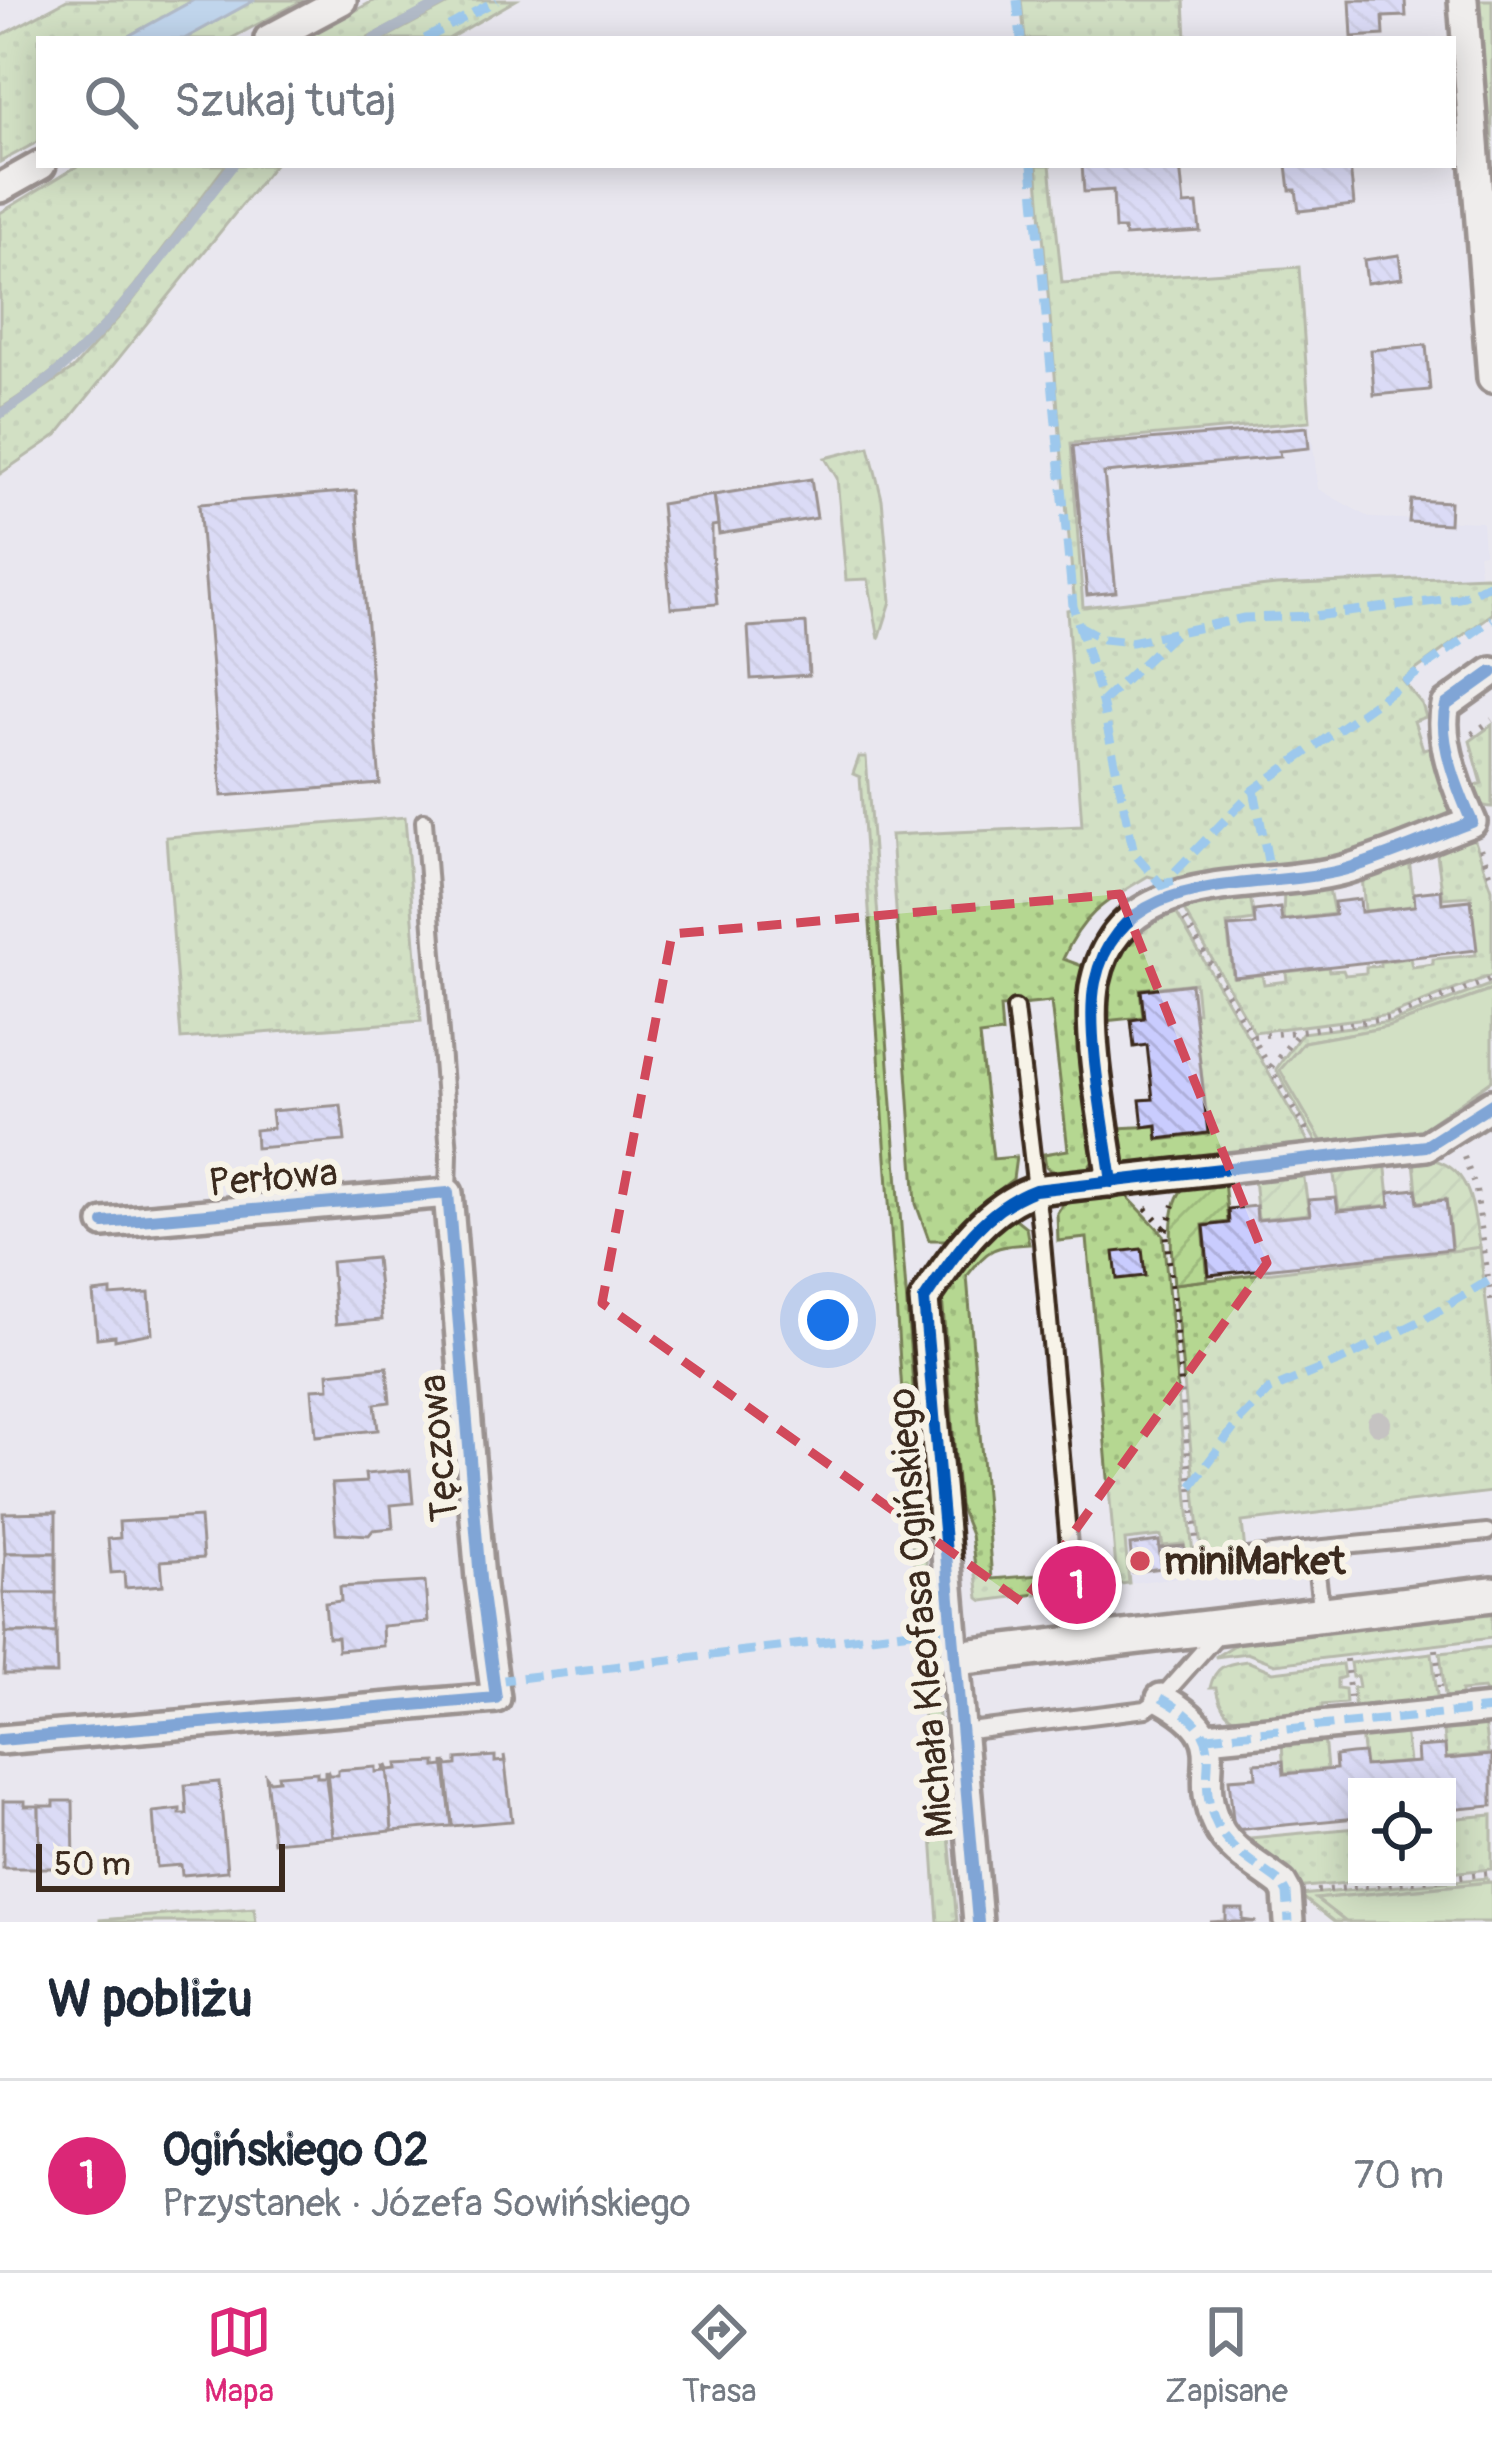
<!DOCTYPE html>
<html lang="pl">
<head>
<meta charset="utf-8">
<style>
  body { margin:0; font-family:Pangolin,sans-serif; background:#f2f2f3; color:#1f2937 }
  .controls { position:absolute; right:36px; bottom:36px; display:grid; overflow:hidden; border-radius:0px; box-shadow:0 6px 30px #0003 }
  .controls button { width:108px; height:108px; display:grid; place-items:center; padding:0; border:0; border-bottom:3px solid #e0e1e3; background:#fff; color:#1f2937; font:60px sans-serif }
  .scale { position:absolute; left:36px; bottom:30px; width:249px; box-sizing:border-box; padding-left:12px; border:6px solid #3b2a1e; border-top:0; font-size:33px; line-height:42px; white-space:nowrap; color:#3b2a1e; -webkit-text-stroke:9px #f7f3e8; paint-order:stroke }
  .you { position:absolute; left:828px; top:1320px; width:42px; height:42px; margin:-30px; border:9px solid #fff; border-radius:50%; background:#1a73e8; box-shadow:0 0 0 18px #1a73e833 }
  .badge { display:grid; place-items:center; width:78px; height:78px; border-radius:50%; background:#db2777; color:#fff; font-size:39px; font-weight:700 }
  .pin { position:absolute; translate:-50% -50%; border:6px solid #fff; box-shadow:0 3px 12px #0006 }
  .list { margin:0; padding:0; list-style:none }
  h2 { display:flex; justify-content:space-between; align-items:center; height:156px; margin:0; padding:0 48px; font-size:51px }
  h2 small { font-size:39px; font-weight:400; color:#747a83 }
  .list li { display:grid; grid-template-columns:78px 1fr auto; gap:36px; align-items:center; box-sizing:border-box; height:192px; padding:0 48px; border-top:3px solid #e0e1e3 }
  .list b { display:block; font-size:45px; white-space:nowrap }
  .list p { margin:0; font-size:39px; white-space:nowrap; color:#747a83 }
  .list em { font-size:39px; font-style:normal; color:#747a83 }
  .icon { flex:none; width:66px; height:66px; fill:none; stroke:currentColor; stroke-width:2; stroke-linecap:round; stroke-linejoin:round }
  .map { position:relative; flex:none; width:1492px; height:1922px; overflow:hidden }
  .search { position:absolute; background:#fff; box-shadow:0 6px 30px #0003; left:36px; right:36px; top:36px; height:132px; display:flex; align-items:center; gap:30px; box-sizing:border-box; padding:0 42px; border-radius:0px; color:#747a83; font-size:45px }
  .sheet { height:348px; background:#fff }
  nav { display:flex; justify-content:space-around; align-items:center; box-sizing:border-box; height:168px; border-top:3px solid #e0e1e3; background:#fff; font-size:33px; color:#747a83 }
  nav a { display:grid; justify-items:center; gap:6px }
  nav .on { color:#db2777 }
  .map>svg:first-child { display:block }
</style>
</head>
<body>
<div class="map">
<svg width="1492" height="1922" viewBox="0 0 1492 1922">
  <defs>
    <pattern id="grass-dots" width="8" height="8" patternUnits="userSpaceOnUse" patternTransform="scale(3)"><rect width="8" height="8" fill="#b5d791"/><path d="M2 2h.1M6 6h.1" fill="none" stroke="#9db97d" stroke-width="1.8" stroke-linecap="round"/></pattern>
    <pattern id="garden-furrows" width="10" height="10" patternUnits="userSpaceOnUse" patternTransform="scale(3)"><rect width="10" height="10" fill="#b5d791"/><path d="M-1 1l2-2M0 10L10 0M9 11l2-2" fill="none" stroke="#9db97d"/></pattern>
    <pattern id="building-back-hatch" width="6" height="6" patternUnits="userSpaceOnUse" patternTransform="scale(3)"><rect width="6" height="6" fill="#c9ccfe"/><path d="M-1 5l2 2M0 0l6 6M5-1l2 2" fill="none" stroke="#aeafd9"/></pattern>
  </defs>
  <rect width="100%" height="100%" fill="#e9e7ef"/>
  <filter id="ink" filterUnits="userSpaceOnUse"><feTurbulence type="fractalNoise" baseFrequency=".00833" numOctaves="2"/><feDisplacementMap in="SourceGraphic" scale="24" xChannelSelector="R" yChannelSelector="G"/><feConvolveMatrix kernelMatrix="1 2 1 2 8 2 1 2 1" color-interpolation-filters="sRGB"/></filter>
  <g filter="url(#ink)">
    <g fill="#dfdff4">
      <path d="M1310,421l8,68 52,29 112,4 2,31 -6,1 2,22 -204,9 -193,23 -12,-166z"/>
      <path d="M1162,1536l23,8 2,21h7l2,10 -67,8 -5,-43z"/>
    </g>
    <g fill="url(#grass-dots)" stroke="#788058" stroke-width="3">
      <path d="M67,0h127l-71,39h-84v102l-39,21v-126z"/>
      <path d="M255,0h48l-73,39h-46z"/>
      <path d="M375,0h64l-73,39h-62z"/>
      <path d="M456,0h60l-68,39h-65z"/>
      <path d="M1021,0h163l2,39h-161z"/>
      <path d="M1474,0h18v250z"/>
      <path d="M79,165h147c-68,88 -129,187 -226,244v-196z"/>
      <path d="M236,165h38l-217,270 -57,39v-57l73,-48 54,-61z"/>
      <path d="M1037,165h13l12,118 237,-16 11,154 -239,22 12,164 193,-22 210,-9 4,2 2,36 -90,66 20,24 4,13 -12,4 9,28 12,-3 19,63 -6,8 -109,43 -165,23 -26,-7c-43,26 -64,36 -85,83l22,8 -5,34 14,159 -8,11 -32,3 -8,-8 -2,-12 24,-4 -17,-148 -51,5 2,26 -23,3 14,123 23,-2 -3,22 -23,18 -37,43h-24l-13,-36 -25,-369 191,-9 -15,-216 8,-2z"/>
      <path d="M869,447l13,52 9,102 -12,38 -11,-60 -22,1 -9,-102 -12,-20z"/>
      <path d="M1492,725v82c-14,0 -18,-9 -24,-19l14,-5 -12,-42z"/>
      <path d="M859,757h7l63,843 -3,21 -8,5 -58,-849 -7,-3z"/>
      <path d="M405,817l16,204 -240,18 -15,-202z"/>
      <path d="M1466,836l9,5 17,48v86l-102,40 -136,17 -73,-127 69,-10 4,25 -27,4 6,53 29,-2 2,9 23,-3 -1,-9 42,-5 1,4 14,-1 2,5 21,-2v-6l14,-1v-4l30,-4 2,9 21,-3v-5l43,-4 -5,-59 -28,2 -6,-43 5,-9z"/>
      <path d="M1409,860l6,46 -50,5 -3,-35z"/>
      <path d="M1328,884l6,30 -51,6 1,-30z"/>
      <path d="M1173,907l139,241 -183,18 -8,-8 -4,-30 39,-2 2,14 51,-6 -15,-120 4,-2 -3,-29 -55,6 3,28 -39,4c-2,-57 23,-85 69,-114z"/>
      <path d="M1492,984v6l-104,37 -84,15 -23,28 41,72 -3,5 -43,-78 26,-36 89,-11z"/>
      <path d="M1124,1193l39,41 31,331h-7l-3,-21 -21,2 -2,-10 -36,4 4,43 -40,5 -3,-11 -42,5v11l-61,8 -4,-3 -8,-63 -12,-30 -17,-209c15,-33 41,-59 70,-80l14,11 3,17c-36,2 -40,4 -62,32l25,303 124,-10 -29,-331 -29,3 -1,-28 7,-11z"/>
      <path d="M1480,1247l12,110v135l-250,30 5,50 -40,1 -4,-4 -29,-285z"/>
      <path d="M1492,1612v26l-217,26 -28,-11 -32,4 23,-14z"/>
      <path d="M918,1632l9,21 10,53 20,216h-19z"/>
      <path d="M1492,1647v51l-7,1 -1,-10 -23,2v10l-15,2 -6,-50z"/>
      <path d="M1432,1653l6,51 -83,9 -2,-25 6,-1 -2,-11 -5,1 -2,-14z"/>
      <path d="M1247,1661l26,11 69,-8 2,13 -7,2v9l8,1 1,14 -24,2v11c-42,4 -97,28 -106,-28h-6c5,-23 16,-24 37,-27z"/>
      <path d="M1484,1721l4,33 -42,4 -3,-28 6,-6z"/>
      <path d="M1405,1729l4,33 -44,4 -4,-32z"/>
      <path d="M1324,1737l3,32 -43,4 -2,-30z"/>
      <path d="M1492,1815v54l-45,4v-54z"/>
      <path d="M1357,1828v49h53l-115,11 -62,-55 17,5z"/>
      <path d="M1487,1878l1,4 -171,17 29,23h-12l-34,-27z"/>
      <path d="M254,1908l2,14h-156v-2z"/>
    </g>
    <g fill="#b5d791" stroke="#788058" stroke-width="3">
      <path d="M1492,990v90l-72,51 -98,11 -42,-72 24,-28 84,-15z"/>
      <path d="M1492,1882v40h-146l-30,-23z"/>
    </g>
    <g fill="url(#garden-furrows)" stroke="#788058" stroke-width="3">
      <path d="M1419,1157c54,5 52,47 61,90l-28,4 -6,-52 -28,3 -4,-41z"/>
      <path d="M1385,1161l5,44 -51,5 -6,-42z"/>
      <path d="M1303,1172l6,42 -51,5 -4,-41z"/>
      <path d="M1224,1181l4,41 -25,3 5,55 -34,4c-2,-22 -9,-81 11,-97 7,-6 30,-5 39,-6z"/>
    </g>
    <path fill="#8ebee9" stroke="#6d8398" stroke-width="3" d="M194,0h61l-71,39h-61z"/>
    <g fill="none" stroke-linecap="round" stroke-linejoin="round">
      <g stroke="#6d8398" stroke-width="10">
        <path d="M374,39l72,-39"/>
        <path d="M0,414c99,-60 162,-159 233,-249"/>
      </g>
    </g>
    <g fill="url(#building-back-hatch)" stroke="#3b2a1e" stroke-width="3">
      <path d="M1350,0h55l1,16 -23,1 1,18 -32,2z"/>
      <path d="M1082,165h98l4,40 13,-1 3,27 -75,5 -1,-7h-9l-2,-39 -29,2z"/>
      <path d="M1287,165h63l4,40 -55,6 -3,-21h-6z"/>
      <path d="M1399,255l3,23 -35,5 -3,-23z"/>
      <path d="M1426,345l4,45 -56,5 -3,-45z"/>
      <path d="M1307,427l2,21 -30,3 1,6 -176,16 12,119 -29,3 -14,-149z"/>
      <path d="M811,479l6,39 -98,16 -5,-39z"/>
      <path d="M356,491l24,293 -158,12 -23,-292z"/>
      <path d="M714,495l4,30 -6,1v27l5,51 -46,4 -10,-104z"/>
      <path d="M1411,500l39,2 -1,22 -40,-2z"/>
      <path d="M806,623l3,52 -58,4 -3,-52z"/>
      <path d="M1441,890l1,13 29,-3 6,50 -243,27 -6,-50 27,-2 -1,-14 26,-3 2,13 53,-6 -1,-13 26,-3 1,13 54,-6 -1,-13z"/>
      <path d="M1191,984l17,149 -50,6 -1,-14 -14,2 -3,-27 13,-1 -6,-54 -13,2 -3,-27 13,-2 -3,-28z"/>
      <path d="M341,1105l4,36 -89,7 -1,-18 18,-2 -2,-17z"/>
      <path d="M1416,1189l2,14 28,-3 5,49 -242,26 -5,-49 25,-3 -1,-14 28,-3 1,14 53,-5 -2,-15 28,-2 2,13 52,-5 -1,-14z"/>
      <path d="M1142,1249l3,27 -28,3 -3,-27z"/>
      <path d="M376,1258l6,62 -46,4 -5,-62z"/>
      <path d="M111,1291v5l38,-3 3,40 -37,7v-4l-18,2 -4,-45z"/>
      <path d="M387,1367l3,35 -15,2 3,26 -62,6 -4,-47 17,-1 -1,-15z"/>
      <path d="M410,1470l3,33 -22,2 2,23 -20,2 -4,5 -33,-2 -4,-49 34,-2 -1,-8z"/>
      <path d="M56,1512v41h-51l-2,-40z"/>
      <path d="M200,1517l3,41 -42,3 2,24 -38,3 -1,-16 -13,1 -3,-34 12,-1 -1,-16z"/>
      <path d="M1159,1541l3,27 -29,4 -3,-27z"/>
      <path d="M1184,1546l3,19 -25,3 -3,-20z"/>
      <path d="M5,1553h51v40h-53z"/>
      <path d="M425,1582l3,40 -46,4 1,20 -45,4 -1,-13h-9l-3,-34 16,-2 -1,-14z"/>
      <path d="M3,1593h53v40h-50z"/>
      <path d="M6,1633h50l1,41h-53z"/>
      <path d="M1445,1745l1,14 46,-4v51l-45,4v-23h-90v31l-123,12 -5,-51 27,-2 -1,-14 28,-2 1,13 52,-5 -1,-13 16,-2 12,-1 2,13 53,-4 -1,-15z"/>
      <path d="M504,1755l8,66 -60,5 -6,-65 2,5 9,-1v-6l38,-3v6l10,-1z"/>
      <path d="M444,1761l8,65 -60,5 -5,-65 2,4 9,-1 -1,-5 39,-2v5l8,-1z"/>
      <path d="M384,1766h3l5,65 -59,6 -6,-67 2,5h9v-5l38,-3v5l9,-1z"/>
      <path d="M325,1770l8,67 -60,5 -7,-66 4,5 9,-1 -1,-5 39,-3v5h8z"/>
      <path d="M219,1782l8,89 -45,4 -1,-10 -24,2 -4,-55 27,-3v5h7l-2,-29z"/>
      <path d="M3,1801h22v5h14l1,62h-37z"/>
      <path d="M54,1801h19l1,67h-34l-1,-62h15z"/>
      <path d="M1226,1909h17v11l14,2h-47l16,-1z"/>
    </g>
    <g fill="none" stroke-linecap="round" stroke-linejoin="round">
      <defs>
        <g id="service">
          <path d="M424,821l25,332 -1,40"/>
          <path d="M1015,1009l27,233 28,315"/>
          <path d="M1248,1557l66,-8"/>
          <path d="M1322,1615l-8,-66 173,-17"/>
          <path d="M962,1732l184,-23 15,-11 56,-63"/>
        </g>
        <g id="minor">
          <path d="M1463,0l29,378"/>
          <path d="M269,39l73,-39"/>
          <path d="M0,188l41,-23"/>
          <path d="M1112,1182c-7,-53 -27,-152 -17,-200 25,-118 161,-89 248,-112 43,-12 86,-32 129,-48 -14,-32 -35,-83 -26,-117l46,-33"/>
          <path d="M1161,1698c81,45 26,67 57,129 12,24 44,41 64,57l5,9 2,29"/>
          <path d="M1207,1737l285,-28"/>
          <path d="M0,1740l496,-42 -16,-119 -32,-386 -344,30"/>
          <path d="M978,1922l-54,-622c31,-46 58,-90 111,-110l391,-44 66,-42"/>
        </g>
        <path id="tertiary" d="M956,1658l536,-64"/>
      </defs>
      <use href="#service" stroke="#3b2a1e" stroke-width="22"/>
      <use href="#minor" stroke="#3b2a1e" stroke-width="36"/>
      <use href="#tertiary" stroke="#3b2a1e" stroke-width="42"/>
      <g stroke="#3b2a1e" stroke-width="6" stroke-dasharray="3 9" stroke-linecap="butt">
        <path d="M1472,734l20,-14"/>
        <path d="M1481,848l11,31"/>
        <path d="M1185,920l122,212"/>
        <path d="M1253,1036l44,-4"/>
        <path d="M1271,1067l29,-36 90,-13 102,-39"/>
        <path d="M1464,1157l12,33 16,117"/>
        <path d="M1146,1208l20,22 34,349"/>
        <path d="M1166,1230l8,-25"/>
        <path d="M1436,1649l4,38"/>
        <path d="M1346,1659l4,39"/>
        <path d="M1317,1891l175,-18"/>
      </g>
      <use href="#service" stroke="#f7f3e8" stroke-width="14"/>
      <use href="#minor" stroke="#f7f3e8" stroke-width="27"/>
      <use href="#tertiary" stroke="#f7f3e8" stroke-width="33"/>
      <g stroke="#3fa3ea" stroke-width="9" stroke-dasharray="18 9" stroke-linecap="butt">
        <path d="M1017,0l4,39"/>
        <path d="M425,39l72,-39"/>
        <path d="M1032,165l41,441 29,96 32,151 37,43"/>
        <path d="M1079,626l24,13 28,3 113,-24 70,-2 145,-18 33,-14"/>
        <path d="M1102,702l72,-68"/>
        <path d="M1254,790l18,91"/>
        <path d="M1171,896l-2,-18 85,-88 238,-171"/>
        <path d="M1191,1486l48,-65 30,-31 71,-29 79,-39 71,-42"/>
        <path d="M495,1681l458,-55"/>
        <path d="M1161,1698c81,45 26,67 57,129 12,24 44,41 64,57l5,9 2,29"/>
        <path d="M1207,1737l285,-28"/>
      </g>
      <defs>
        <g id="cycleway">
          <path d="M1112,1182c-7,-53 -27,-152 -17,-200 25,-118 161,-89 248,-112 43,-12 86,-32 129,-48 -14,-32 -35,-83 -26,-117l46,-33"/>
          <path d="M0,1740l496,-42 -16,-119 -32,-386 -344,30"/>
          <path d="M978,1922l-54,-622c31,-46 58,-90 111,-110l391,-44 66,-42"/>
        </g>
      </defs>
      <use href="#cycleway" stroke="#f7f3e8" stroke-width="20"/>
      <use href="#cycleway" stroke="#0057b8" stroke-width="12"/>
    </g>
    <circle fill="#9a978c" cx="1379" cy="1423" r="12"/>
  </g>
  <path d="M0 0H1492V1922H0ZM1120,894l147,369 -244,340 -421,-300 70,-369z" fill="#e9e7ef" fill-opacity=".55" fill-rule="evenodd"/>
  <path fill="none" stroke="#d1495b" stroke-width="9" stroke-dasharray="24 15" stroke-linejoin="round" d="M1120,894l147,369 -244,340 -421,-300 70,-369z"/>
  <circle fill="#d1495b" stroke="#f7f3e8" stroke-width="4.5" cx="1140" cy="1561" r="12"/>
  <g text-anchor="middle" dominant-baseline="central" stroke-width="12" stroke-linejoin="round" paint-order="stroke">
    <g font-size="39" fill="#3b2a1e" stroke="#f7f3e8">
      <text transform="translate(273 1178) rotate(-5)">Perłowa</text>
      <text transform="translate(439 1448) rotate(-95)">Tęczowa</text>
      <text transform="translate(921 1613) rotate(-95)">Michała Kleofasa Ogińskiego</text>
    </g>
    <g font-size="39" font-weight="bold" fill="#3b2a1e" stroke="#f7f3e8" text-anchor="start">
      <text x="1164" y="1561">miniMarket</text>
    </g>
  </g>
</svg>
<div class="controls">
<button><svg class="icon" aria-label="locate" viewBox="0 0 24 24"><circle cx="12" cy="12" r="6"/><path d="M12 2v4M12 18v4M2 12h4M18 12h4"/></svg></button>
</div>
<div class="scale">50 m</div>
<div class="you"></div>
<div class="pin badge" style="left:1077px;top:1585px">1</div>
<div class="search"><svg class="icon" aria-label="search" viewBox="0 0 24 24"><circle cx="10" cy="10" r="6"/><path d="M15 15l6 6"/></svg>Szukaj tutaj</div>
</div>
<section class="sheet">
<h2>W pobliżu<small></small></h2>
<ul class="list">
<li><span class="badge">1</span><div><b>Ogińskiego 02</b><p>Przystanek · Józefa Sowińskiego</p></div><em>70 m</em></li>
</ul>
</section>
<nav>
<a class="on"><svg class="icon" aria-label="map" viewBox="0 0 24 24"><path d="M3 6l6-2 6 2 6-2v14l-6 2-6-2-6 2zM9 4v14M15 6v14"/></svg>Mapa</a>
<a><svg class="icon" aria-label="directions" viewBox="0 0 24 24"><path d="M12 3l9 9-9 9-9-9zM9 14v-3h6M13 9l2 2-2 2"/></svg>Trasa</a>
<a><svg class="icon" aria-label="saved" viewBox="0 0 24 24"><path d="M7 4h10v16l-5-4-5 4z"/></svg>Zapisane</a>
</nav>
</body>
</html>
